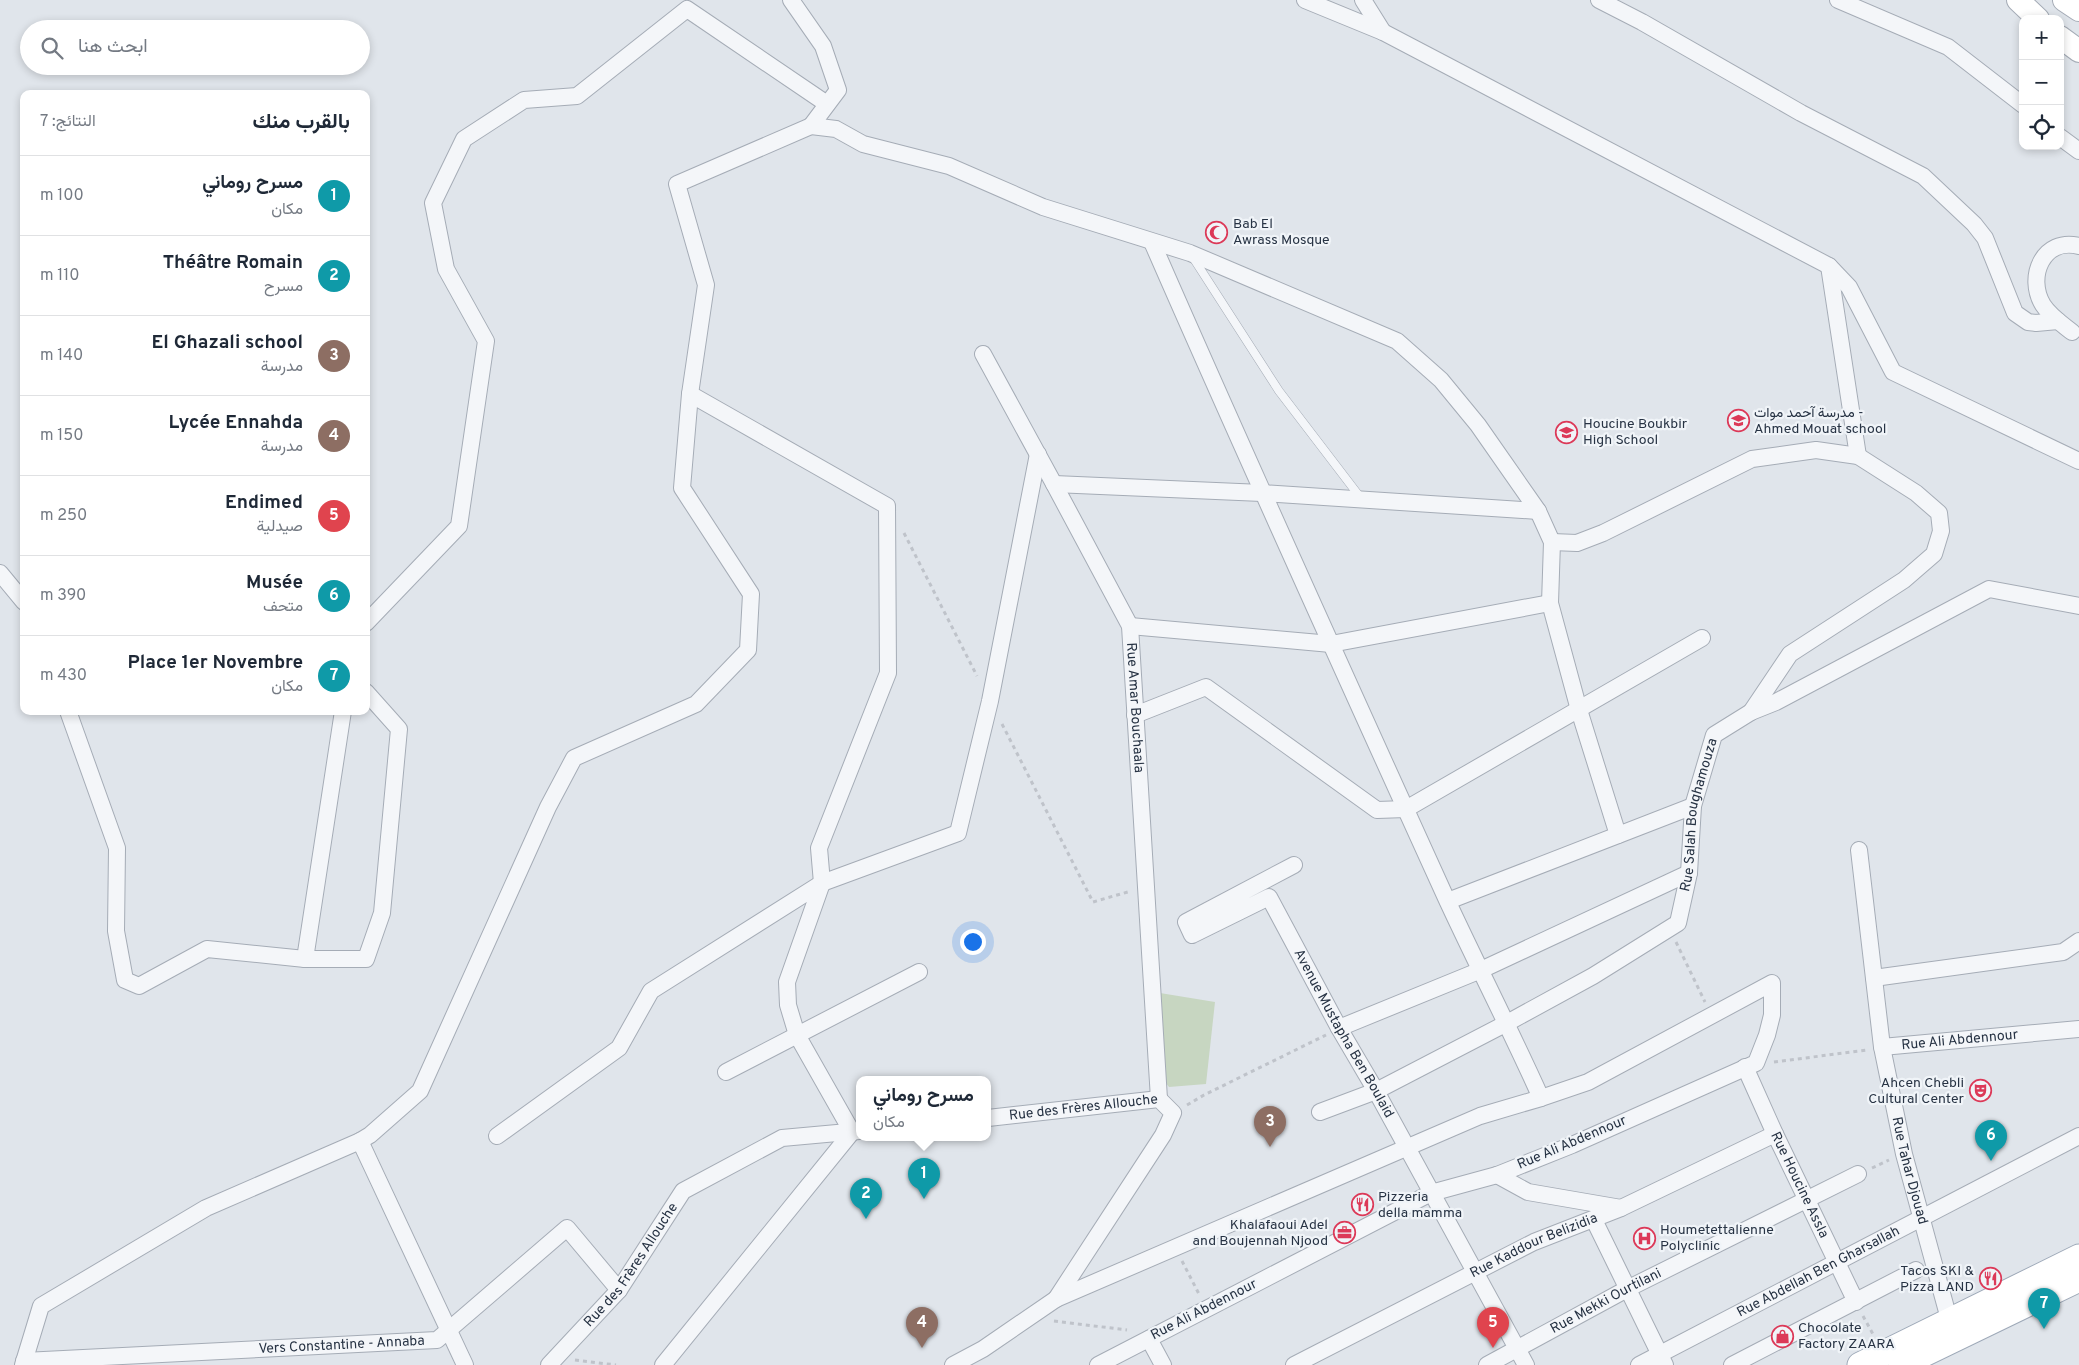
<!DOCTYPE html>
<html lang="ar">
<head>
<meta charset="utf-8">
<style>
  body { margin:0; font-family:Overpass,Vazirmatn,sans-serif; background:#f6f6f7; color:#1f2937; direction:rtl }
  .controls { position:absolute; right:15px; top:15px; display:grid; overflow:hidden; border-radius:10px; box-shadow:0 2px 8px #0003 }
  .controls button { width:45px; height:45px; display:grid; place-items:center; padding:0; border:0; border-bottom:1px solid #e0e1e3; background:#fff; color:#1f2937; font:25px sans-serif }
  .you { position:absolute; left:972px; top:941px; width:18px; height:18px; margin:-12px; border:4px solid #fff; border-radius:50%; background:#1a73e8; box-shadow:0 0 0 8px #1a73e833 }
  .badge { display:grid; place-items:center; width:32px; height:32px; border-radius:50%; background:#dc3958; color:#fff; font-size:16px; font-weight:700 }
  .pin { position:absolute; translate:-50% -41px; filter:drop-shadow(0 1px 2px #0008) }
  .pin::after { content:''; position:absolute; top:26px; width:18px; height:15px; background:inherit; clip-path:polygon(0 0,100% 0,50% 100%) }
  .popup { position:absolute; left:856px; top:1076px; width:135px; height:65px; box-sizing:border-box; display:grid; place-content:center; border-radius:10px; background:#fff; filter:drop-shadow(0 1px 4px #0005); font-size:16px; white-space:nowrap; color:#747a83 }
  .popup b { font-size:19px; color:#1f2937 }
  .popup::after { content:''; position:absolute; left:50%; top:100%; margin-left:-10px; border:10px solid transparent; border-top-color:#fff }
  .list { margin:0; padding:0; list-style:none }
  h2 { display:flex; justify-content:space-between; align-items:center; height:65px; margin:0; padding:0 20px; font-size:21px }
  h2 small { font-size:16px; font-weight:400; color:#747a83 }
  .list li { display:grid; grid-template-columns:32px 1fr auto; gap:15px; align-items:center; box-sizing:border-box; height:80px; padding:0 20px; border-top:1px solid #e0e1e3 }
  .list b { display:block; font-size:19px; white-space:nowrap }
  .list p { margin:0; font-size:16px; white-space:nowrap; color:#747a83 }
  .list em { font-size:16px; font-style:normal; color:#747a83 }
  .icon { flex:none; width:28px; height:28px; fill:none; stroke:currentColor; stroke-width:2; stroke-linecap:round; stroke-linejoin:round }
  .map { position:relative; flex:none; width:2079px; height:1365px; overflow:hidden; direction:ltr }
  .search { position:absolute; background:#fff; box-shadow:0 2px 8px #0003; left:20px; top:20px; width:350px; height:55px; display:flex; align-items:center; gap:12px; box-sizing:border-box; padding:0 18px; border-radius:28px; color:#747a83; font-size:19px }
  .panel { position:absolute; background:#fff; box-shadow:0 2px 8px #0003; left:20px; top:90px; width:350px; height:625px; border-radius:10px; direction:rtl }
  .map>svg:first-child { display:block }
</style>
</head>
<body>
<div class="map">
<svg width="2079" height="1365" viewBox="0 0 2079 1365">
  <rect width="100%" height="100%" fill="#e0e5eb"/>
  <path fill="#c7d6c1" d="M1160,993l55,9 -9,82 -37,3 -7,-9z"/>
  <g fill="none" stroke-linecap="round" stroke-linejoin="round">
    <defs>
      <path id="service" d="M1192,256l87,135 81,106"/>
      <g id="minor">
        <path d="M791,0l32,46 15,44 -27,36 25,3 27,15 86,22 94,41 147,46 207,88 44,39 37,45 60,86 14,31 -2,61 29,107 39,125"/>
        <path d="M1305,0l78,32 446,234 20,21 44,85 186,89"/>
        <path d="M1363,0l20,32"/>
        <path d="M1599,0l43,22 159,91 122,63 51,48 11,14 30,75 13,9 8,1 22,-2"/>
        <path d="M1838,0l110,47 75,58"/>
        <path d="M2060,137l19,14"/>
        <path d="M1152,242c96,220 195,438 294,656 31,67 65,133 95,200"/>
        <path d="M1829,266l29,190"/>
        <path d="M2072,332c-10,-8 -22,-16 -29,-27 -17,-28 0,-68 36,-59"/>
        <path id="s1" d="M983,354l71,130 76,142 29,473"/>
        <path d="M1054,484l208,9 276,18"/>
        <path d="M1552,542l25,1 26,-10 149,-74 64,-9 42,6 58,37 23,20 2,18 -7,23 -30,26 -114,74 -39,58"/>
        <path d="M0,573l24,29"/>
        <path d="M366,623l93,-97 27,-185 -40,-72 -13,-66 31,-64 60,-39 53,-4 110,-87 140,95"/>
        <path d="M1130,626l201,18 219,-41"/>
        <path d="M68,711l49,137 -1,83 9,49 14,6 68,-37 98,10h61l16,-46 17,-184 -33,-37"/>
        <path d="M1135,715l71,-28 171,123 29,-1 296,-171"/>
        <path id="s2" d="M1859,850l23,197 22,107 48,176"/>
        <path id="s3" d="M1294,865l-108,57 6,13 77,-38 70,131 37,63 150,274"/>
        <path d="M1448,901l245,-95"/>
        <path d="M305,959l38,-248"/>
        <path d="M1874,978l189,-26 16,-11"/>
        <path d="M1339,1028l142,-58 208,-97"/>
        <path id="s4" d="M1882,1047l197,-18"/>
        <path id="s5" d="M1745,1067l30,67 81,168"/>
        <path d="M726,1072l193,-100"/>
        <path id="s6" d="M1320,1112l56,-21 131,-68 86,-47 85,-53 11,-50 4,-67 21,-71 37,-23 25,-10 213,-113 90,17"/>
        <path id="s7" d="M988,1118l171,-19 14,14 -10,22 -107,164"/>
        <path d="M497,1136l122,-88 32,-57 171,-108 136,-50 32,-132 48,-247"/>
        <path d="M360,1141l105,224"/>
        <path d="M1497,1175l31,17 93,16"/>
        <path d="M1594,1220l71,145"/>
        <path d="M1149,1339l14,26"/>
        <path id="s8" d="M24,1361l413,-21 130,-112 52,62"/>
        <path d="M23,1365l18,-59 165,-98 154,-67 10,-6 50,-44 128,-284 26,-49 122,-54 52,-54 3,-56 -69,-106 8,-94 16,-109 -29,-101 134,-58"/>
        <path id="s9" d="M549,1365l70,-75 64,-99 99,-53 77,-7"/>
        <path d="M663,1365l189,-233 -55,-97 -9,-30 -1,-23 35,-99 -3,-35 69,-175 -1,-167 -197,-112"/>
        <path d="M953,1365l30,-16 73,-50 424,-183 61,-18 47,-16 184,-99v32l-5,20 -11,28 -184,82 -75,30 -66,18 -333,172"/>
        <path id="s10" d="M1294,1365l240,-123 87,-34 154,-74"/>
        <path id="s11" d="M1487,1365l140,-76 231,-115"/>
        <path id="s12" d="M1639,1365l440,-229"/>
        <path d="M1732,1365l184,-95"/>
      </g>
      <g id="secondary">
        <path d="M2018,0l20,19"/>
        <path d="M2064,0l15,10"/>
        <path d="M2060,37l19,14"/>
      </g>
      <g id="primary">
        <path d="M1860,1365l219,-108"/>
        <path d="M1901,1365l178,-86"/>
      </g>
    </defs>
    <use href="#service" stroke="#a5acb6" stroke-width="9"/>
    <use href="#minor" stroke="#a5acb6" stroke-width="18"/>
    <use href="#secondary" stroke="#a5acb6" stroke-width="24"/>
    <use href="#primary" stroke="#9ea9b8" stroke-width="27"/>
    <g stroke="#bfc3ca" stroke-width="3" stroke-dasharray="4 4" stroke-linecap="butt">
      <path d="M904,533l73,143"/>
      <path d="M1002,724l91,178 38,-11"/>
      <path d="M1676,942l29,60"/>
      <path d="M1774,1062l93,-12"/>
      <path d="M1187,1105l17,-10 122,-60"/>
      <path d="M1872,1168l17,-8"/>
      <path d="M1182,1261l18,35"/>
      <path d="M1863,1316l11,20"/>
      <path d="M1054,1321l73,9"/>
      <path d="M575,1360l41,5"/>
    </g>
    <use href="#service" stroke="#f4f6f9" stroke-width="8"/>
    <use href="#minor" stroke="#f4f6f9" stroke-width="16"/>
    <use href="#secondary" stroke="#fff" stroke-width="22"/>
    <use href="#primary" stroke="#fff" stroke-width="25"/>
  </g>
  <defs>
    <symbol id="mosque-ring" viewBox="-11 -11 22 22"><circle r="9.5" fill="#f0f4f8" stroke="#dc3958" stroke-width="1.5"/><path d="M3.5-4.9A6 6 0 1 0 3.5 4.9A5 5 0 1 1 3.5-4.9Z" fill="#dc3958"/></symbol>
    <symbol id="school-ring" viewBox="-11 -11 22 22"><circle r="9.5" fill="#f0f4f8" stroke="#dc3958" stroke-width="1.5"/><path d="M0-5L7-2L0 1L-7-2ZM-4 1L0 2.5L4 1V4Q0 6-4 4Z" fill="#dc3958"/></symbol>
    <symbol id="theatre-ring" viewBox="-11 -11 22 22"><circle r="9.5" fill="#f0f4f8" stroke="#dc3958" stroke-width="1.5"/><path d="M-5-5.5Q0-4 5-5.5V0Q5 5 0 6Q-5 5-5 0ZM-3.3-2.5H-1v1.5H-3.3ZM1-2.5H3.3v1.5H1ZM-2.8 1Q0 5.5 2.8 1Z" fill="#dc3958"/></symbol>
    <symbol id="restaurant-ring" viewBox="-11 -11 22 22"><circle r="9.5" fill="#f0f4f8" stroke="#dc3958" stroke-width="1.5"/><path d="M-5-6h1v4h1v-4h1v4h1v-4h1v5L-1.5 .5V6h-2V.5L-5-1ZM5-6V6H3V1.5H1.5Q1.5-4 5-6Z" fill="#dc3958"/></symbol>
    <symbol id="office-ring" viewBox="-11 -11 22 22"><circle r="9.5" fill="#f0f4f8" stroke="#dc3958" stroke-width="1.5"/><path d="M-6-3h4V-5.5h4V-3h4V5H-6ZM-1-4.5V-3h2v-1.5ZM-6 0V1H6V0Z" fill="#dc3958"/></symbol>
    <symbol id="hospital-ring" viewBox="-11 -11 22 22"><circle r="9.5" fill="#f0f4f8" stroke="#dc3958" stroke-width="1.5"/><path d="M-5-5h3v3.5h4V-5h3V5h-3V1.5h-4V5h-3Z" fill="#dc3958"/></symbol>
    <symbol id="shop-ring" viewBox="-11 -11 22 22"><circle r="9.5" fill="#f0f4f8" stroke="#dc3958" stroke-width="1.5"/><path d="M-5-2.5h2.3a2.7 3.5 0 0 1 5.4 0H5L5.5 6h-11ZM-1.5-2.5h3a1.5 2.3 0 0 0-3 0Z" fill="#dc3958"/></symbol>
  </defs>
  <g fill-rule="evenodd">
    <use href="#mosque-ring" x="1204" y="220" width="25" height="25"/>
    <use href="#school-ring" x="1726" y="408" width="25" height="25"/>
    <use href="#school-ring" x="1554" y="420" width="25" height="25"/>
    <use href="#theatre-ring" x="1968" y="1078" width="25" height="25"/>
    <use href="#restaurant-ring" x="1350" y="1192" width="25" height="25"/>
    <use href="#office-ring" x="1332" y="1220" width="25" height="25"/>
    <use href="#hospital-ring" x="1632" y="1226" width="25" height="25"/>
    <use href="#restaurant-ring" x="1978" y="1266" width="25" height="25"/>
    <use href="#shop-ring" x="1770" y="1324" width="25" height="25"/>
  </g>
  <g text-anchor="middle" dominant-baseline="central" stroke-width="4.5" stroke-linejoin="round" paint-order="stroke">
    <g font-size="14" fill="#273344" stroke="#f0f4f8" text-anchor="start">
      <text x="1233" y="224">Bab El<tspan x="1233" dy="16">Awrass Mosque</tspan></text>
      <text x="1754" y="413">مدرسة آحمد موات -<tspan x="1754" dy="16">Ahmed Mouat school</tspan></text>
      <text x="1583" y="424">Houcine Boukbir<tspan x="1583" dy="16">High School</tspan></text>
      <text x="1964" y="1083" text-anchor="end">Ahcen Chebli<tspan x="1964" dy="16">Cultural Center</tspan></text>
      <text x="1378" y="1197">Pizzeria<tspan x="1378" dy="16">della mamma</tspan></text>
      <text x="1328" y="1225" text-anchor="end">Khalafaoui Adel<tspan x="1328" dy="16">and Boujennah Njood</tspan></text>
      <text x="1660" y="1230">Houmetettalienne<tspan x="1660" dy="16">Polyclinic</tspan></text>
      <text x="1974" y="1271" text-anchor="end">Tacos SKI &amp;<tspan x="1974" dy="16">Pizza LAND</tspan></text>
      <text x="1798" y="1328">Chocolate<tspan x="1798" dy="16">Factory ZAARA</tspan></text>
    </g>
    <g font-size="14" fill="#273344" stroke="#f0f4f8">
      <text stroke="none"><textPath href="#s1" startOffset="391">Rue Amar Bouchaala</textPath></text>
      <text stroke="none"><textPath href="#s6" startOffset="516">Rue Salah Boughamouza</textPath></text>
      <text stroke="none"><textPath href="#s3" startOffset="378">Avenue Mustapha Ben Boulaid</textPath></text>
      <text stroke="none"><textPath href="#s4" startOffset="78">Rue Ali Abdennour</textPath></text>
      <text stroke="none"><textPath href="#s7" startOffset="96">Rue des Frères Allouche</textPath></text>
      <text transform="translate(1572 1143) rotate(-23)">Rue Ali Abdennour</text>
      <text stroke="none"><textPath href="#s2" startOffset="325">Rue Tahar Djouad</textPath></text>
      <text stroke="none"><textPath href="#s5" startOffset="130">Rue Houcine Assla</textPath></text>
      <text stroke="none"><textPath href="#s10" startOffset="268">Rue Kaddour Belizidia</textPath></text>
      <text stroke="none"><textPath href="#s9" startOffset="130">Rue des Frères Allouche</textPath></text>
      <text stroke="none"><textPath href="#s12" startOffset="202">Rue Abdellah Ben Gharsallah</textPath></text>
      <text stroke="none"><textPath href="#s11" startOffset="135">Rue Mekki Ourtilani</textPath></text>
      <text transform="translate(1204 1310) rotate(-27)">Rue Ali Abdennour</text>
      <text stroke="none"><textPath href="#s8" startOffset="318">Vers Constantine - Annaba</textPath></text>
    </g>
  </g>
</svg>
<div class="controls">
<button>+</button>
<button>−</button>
<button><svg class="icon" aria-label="locate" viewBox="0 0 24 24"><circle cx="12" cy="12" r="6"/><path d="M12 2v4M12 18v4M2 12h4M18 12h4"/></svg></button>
</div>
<div class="you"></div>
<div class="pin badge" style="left:924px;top:1199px;background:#0f9aa8">1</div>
<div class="popup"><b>مسرح روماني</b>مكان</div>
<div class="pin badge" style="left:866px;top:1219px;background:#0f9aa8">2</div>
<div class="pin badge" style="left:1270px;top:1147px;background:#8d6e63">3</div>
<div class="pin badge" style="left:922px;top:1348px;background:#8d6e63">4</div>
<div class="pin badge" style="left:1493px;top:1348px;background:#e0444e">5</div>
<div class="pin badge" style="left:1991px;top:1161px;background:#0f9aa8">6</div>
<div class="pin badge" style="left:2044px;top:1329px;background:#0f9aa8">7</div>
<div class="search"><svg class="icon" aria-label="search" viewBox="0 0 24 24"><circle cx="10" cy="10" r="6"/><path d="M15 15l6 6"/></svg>ابحث هنا</div>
<section class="panel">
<h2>بالقرب منك<small>النتائج: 7</small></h2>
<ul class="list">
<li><span class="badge" style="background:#0f9aa8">1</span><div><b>مسرح روماني</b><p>مكان</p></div><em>100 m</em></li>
<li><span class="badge" style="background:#0f9aa8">2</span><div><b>Théâtre Romain</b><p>مسرح</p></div><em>110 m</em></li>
<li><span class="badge" style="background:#8d6e63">3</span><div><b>El Ghazali school</b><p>مدرسة</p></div><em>140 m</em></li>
<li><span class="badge" style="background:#8d6e63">4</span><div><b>Lycée Ennahda</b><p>مدرسة</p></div><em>150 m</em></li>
<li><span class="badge" style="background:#e0444e">5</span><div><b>Endimed</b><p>صيدلية</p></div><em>250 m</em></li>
<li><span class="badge" style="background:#0f9aa8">6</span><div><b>Musée</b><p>متحف</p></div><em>390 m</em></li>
<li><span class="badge" style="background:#0f9aa8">7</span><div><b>Place 1er Novembre</b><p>مكان</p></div><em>430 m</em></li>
</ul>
</section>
</div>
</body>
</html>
